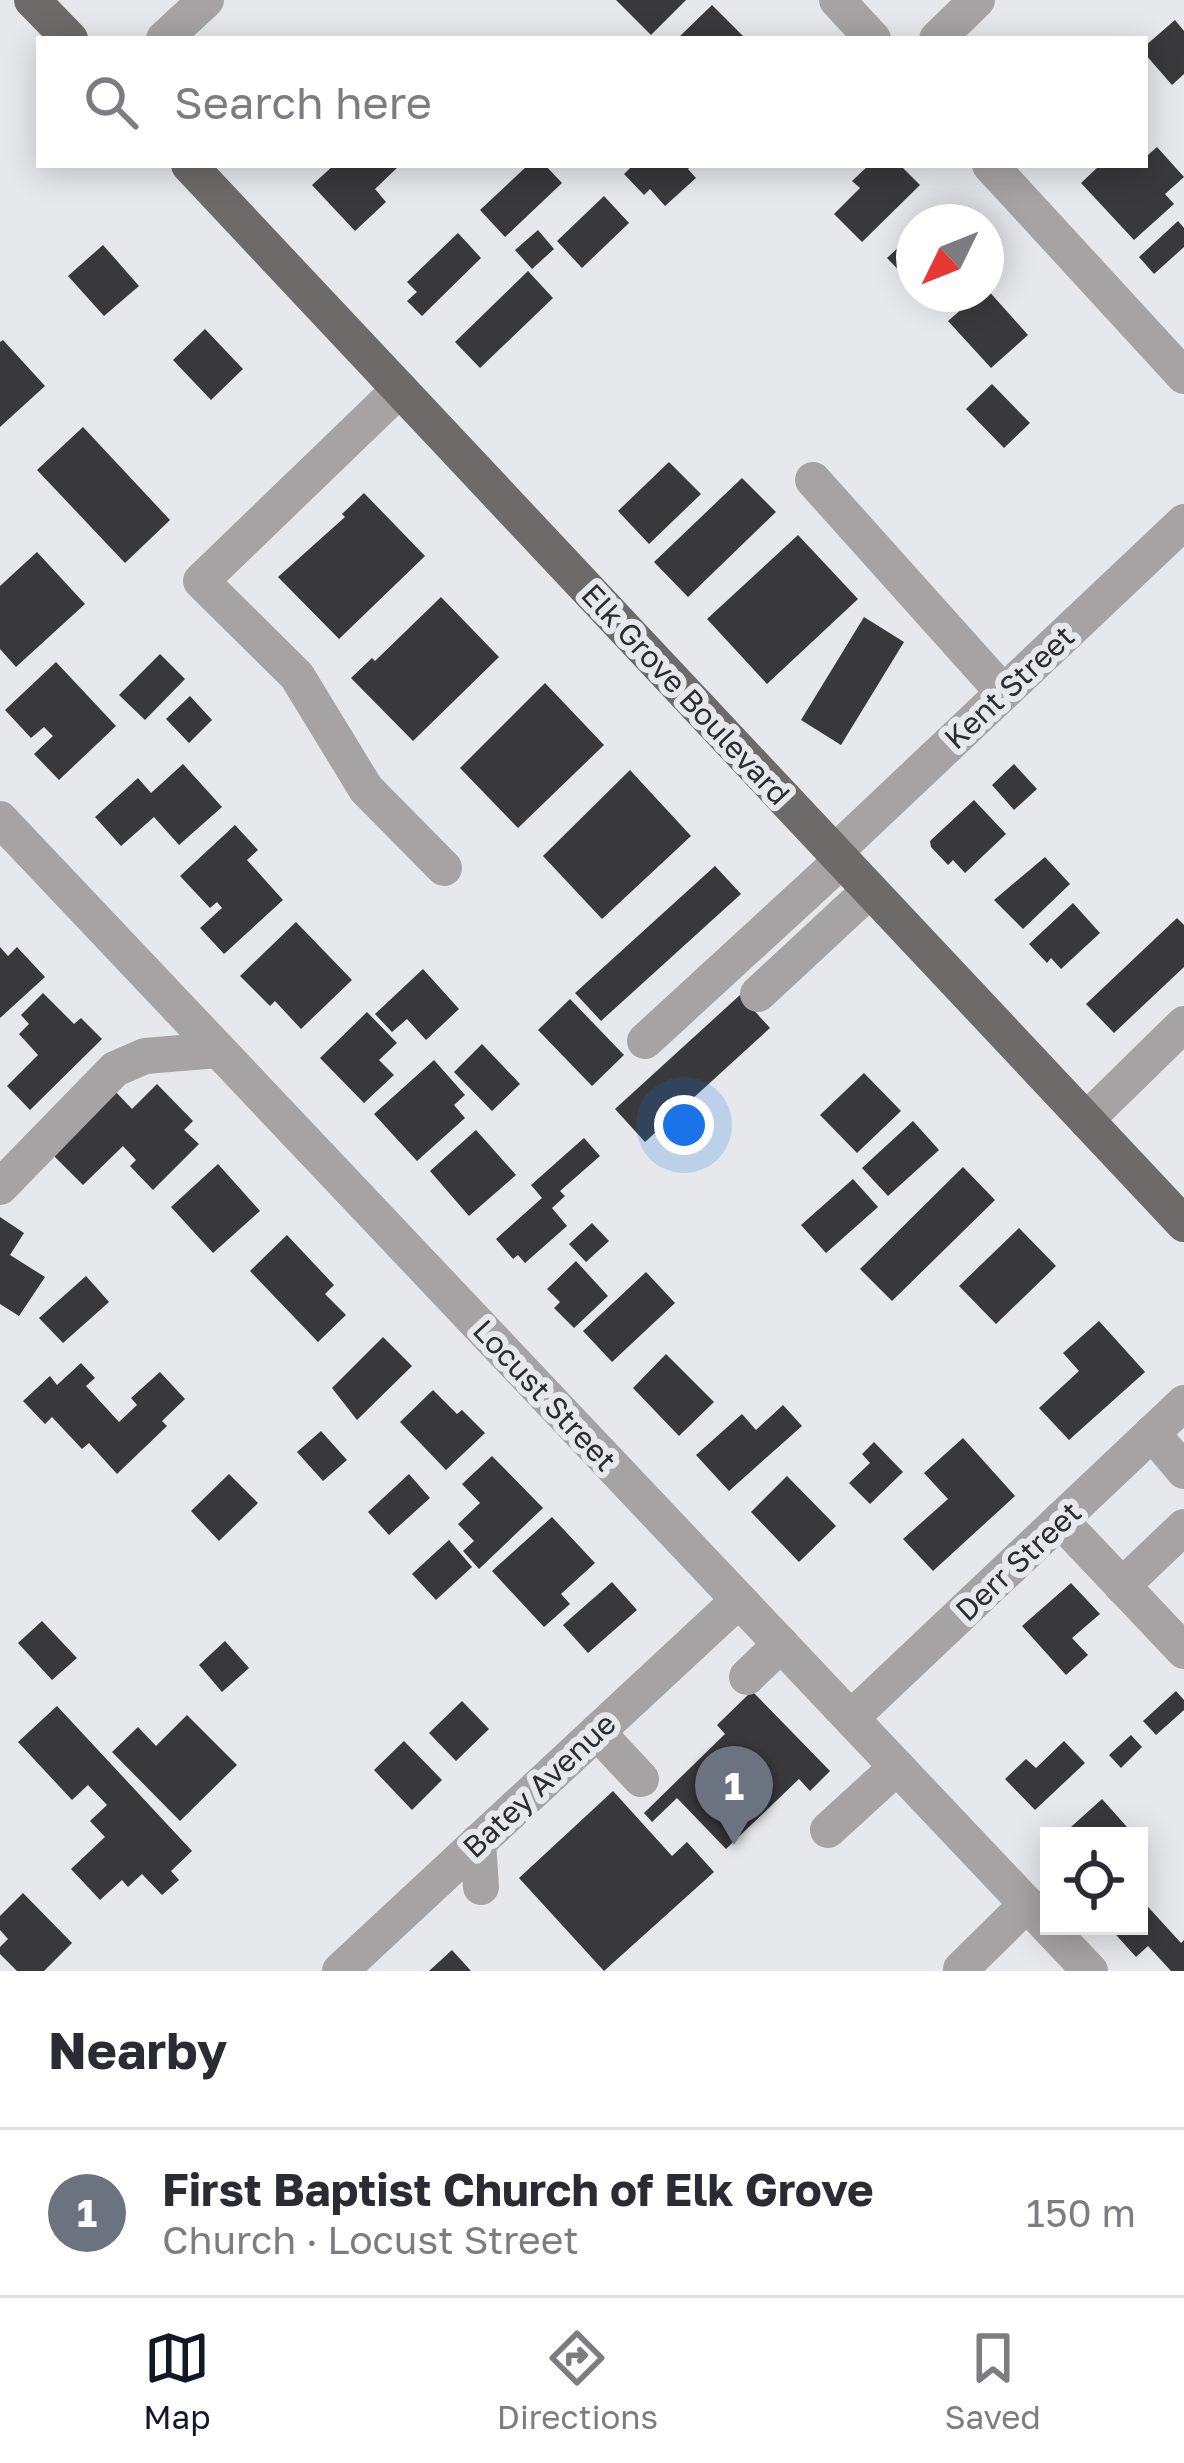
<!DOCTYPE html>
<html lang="en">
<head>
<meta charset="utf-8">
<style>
  body { margin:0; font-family:"Golos Text",sans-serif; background:#f2f2f3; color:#2b2b33 }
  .controls { position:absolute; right:36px; bottom:36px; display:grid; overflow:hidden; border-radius:0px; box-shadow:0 6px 30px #0003 }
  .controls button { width:108px; height:108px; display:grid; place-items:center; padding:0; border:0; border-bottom:3px solid #e1e1e2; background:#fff; color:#2b2b33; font:60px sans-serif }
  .compass { position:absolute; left:896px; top:204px; width:108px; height:108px; border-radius:50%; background:#fff; box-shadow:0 6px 30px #0003; rotate:227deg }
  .you { position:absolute; left:684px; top:1125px; width:42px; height:42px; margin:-30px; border:9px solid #fff; border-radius:50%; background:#1a73e8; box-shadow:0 0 0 18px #1a73e833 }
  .badge { display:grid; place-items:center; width:78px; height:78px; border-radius:50%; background:#111827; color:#fff; font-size:39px; font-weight:700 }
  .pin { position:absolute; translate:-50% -99px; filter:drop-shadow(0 3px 6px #0008) }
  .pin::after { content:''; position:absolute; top:63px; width:42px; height:36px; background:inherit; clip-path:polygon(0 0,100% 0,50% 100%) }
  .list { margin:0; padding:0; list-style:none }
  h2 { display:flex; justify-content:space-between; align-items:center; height:156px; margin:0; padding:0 48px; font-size:51px }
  h2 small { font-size:39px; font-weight:400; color:#7c7c81 }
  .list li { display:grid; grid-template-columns:78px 1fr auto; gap:36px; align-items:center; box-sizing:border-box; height:168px; padding:0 48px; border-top:3px solid #e1e1e2 }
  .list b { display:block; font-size:45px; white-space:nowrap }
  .list p { margin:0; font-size:39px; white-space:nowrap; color:#7c7c81 }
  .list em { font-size:39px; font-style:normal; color:#7c7c81 }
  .icon { flex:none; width:66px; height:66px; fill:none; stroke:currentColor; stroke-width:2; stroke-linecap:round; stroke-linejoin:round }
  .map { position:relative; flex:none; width:1184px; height:1971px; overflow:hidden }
  .search { position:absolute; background:#fff; box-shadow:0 6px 30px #0003; left:36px; right:36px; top:36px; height:132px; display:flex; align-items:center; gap:30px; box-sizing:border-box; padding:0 42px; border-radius:0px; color:#7c7c81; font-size:45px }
  .sheet { height:324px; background:#fff }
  nav { display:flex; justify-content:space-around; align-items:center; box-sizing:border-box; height:168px; border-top:3px solid #e1e1e2; background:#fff; font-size:33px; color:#7c7c81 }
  nav a { display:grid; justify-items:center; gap:6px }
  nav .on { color:#111827 }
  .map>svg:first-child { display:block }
</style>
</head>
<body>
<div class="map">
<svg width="1184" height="1971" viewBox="0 0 1184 1971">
  <rect width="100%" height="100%" fill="#e7e8eb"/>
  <g fill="#39383a">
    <path d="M616,0h70l-35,35z"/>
    <path d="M712,5l34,34h-69z"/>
    <path d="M1175,20l9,11v43l-12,11 -27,-31v-8z"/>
    <path d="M1157,147l27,30 -19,17 9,10 -40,36 -53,-57 19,-18h45v-13l3,3z"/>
    <path d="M334,165h66l-25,24 11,13 -31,29 -43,-46z"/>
    <path d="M528,165h17l17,18 -57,54 -25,-27z"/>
    <path d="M633,165h59l-4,4 8,9 -31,28 -15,-17 -6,6 -20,-21z"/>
    <path d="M869,165h31l20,20 -58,57 -28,-28 26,-26 -8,-7z"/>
    <path d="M604,196l25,27 -47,45 -25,-27z"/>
    <path d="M1178,221l6,7v19l-30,27 -15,-17z"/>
    <path d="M538,230l16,19 -22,20 -17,-19z"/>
    <path d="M458,233l23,25 -59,58 -15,-15 10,-9 -10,-10z"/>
    <path d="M914,233v53l-27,-28z"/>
    <path d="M103,245l36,41 -35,30 -36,-40z"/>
    <path d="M528,271l25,27 -73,70 -25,-26z"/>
    <path d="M986,288l42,47 -37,33 -43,-47 31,-27h7z"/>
    <path d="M205,329l38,40 -32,31 -38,-40z"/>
    <path d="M3,340l42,46 -45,41v-85z"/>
    <path d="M992,384l38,39 -26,25 -38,-39z"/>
    <path d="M83,427l87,93 -45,43 -88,-93z"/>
    <path d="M669,462l32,32 -52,50 -31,-33z"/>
    <path d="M742,478l34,34 -88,85 -34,-35z"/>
    <path d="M364,493l61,63 -86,83 -61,-62 67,-60 -3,-3z"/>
    <path d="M798,535l60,64 -91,85 -60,-65z"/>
    <path d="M37,552l48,52 -69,63 -16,-18v-63z"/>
    <path d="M441,597l58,60 -86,84 -62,-63 21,-20 3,3z"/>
    <path d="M864,617l40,25 -63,103 -40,-25z"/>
    <path d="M160,654l25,25 -40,41 -26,-25z"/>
    <path d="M56,662l60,64 -57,54 -25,-26 19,-18 -9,-9 -13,11 -26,-28z"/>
    <path d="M545,683l59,62 -86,83 -58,-60z"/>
    <path d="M190,696l22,24 -23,23 -23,-24z"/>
    <path d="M183,764l39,43 -43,38 -25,-28 -33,29 -26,-29 43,-39 13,15z"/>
    <path d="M1014,764l23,25 -23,21 -22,-25z"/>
    <path d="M630,770l61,66 -89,83 -59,-63z"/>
    <path d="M974,800l32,34 -41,39 -12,-13 -5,5 -17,-18 -1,-6z"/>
    <path d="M235,825l23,25 -11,10 36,40 -59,54 -24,-26 22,-20 -5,-6 -7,6 -30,-32z"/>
    <path d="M1045,857l25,27 -47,45 -29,-29z"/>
    <path d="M715,866l26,28 -140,127 -26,-28z"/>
    <path d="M1073,903l27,30 -39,36 -10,-11 -4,5 -18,-19z"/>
    <path d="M1177,918l7,7v42l-70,66 -28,-29z"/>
    <path d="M296,922l56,58 -51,49 -26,-28 -5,5 -30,-30z"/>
    <path d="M0,947l8,9 9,-9 28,30 -45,41z"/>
    <path d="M423,969l36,40 -33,31 -19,-21 -15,13 -17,-18z"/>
    <path d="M43,993l31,31 7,-6 21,21 -72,71 -23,-24 31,-31 -19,-21 10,-10 -8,-9z"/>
    <path d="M740,995l30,33 -125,114 -30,-33z"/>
    <path d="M570,999l54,56 -32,31 -54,-56z"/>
    <path d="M367,1012l30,31 -18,17 15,15 -30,28 -44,-45z"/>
    <path d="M482,1044l38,40 -28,27 -38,-39z"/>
    <path d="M434,1060l31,35 -11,10 11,13 -48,43 -43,-47z"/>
    <path d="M864,1073l37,38 -44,42 -37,-38z"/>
    <path d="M157,1084l36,37 -9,9 15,14 -46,46 -23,-24 6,-6 -13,-14 -40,39 -33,-33 64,-62 18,19z"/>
    <path d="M913,1121l26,29 -51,46 -26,-28z"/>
    <path d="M476,1130l40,45 -47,41 -39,-45z"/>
    <path d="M584,1138l16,18 -40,35 5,5 -13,12 15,18 -42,37 -7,-8 -5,4 -17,-20 46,-41 -11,-13z"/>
    <path d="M218,1164l42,47 -47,42 -42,-46z"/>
    <path d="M963,1167l32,33 -103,101 -32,-32z"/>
    <path d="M853,1179l25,28 -52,46 -25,-28z"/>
    <path d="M0,1217l24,16 -14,22 35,22 -26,39 -19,-12z"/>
    <path d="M592,1223l17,18 -23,21 -17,-18z"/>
    <path d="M1019,1228l37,38 -60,58 -37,-38z"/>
    <path d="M287,1235l47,50 -9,9 21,21 -28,27 -68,-71z"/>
    <path d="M576,1261l32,35 -34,32 -20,-20 6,-6 -13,-13z"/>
    <path d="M646,1272l29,31 -63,59 -29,-31z"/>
    <path d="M86,1276l23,26 -46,41 -24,-25z"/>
    <path d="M1099,1321l46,51 -76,68 -30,-32 40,-37 -16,-18z"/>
    <path d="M383,1337l29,29 -55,54 -25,-32z"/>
    <path d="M666,1354l48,48 -35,34 -46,-48z"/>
    <path d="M81,1363l14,15 -9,8 33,36 18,-17 -6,-7 29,-26 25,27 -23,22 5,5 -50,48 -28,-31 -7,6 -30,-32 -7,7 -22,-23 27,-25 7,9z"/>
    <path d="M433,1390l24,24 5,-4 23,23 -39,37 -46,-48z"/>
    <path d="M783,1405l19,21 -73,65 -33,-36 46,-41 14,16z"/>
    <path d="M321,1431l26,29 -24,21 -26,-29z"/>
    <path d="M963,1438l52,58 -82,75 -30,-32 45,-40 -24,-26z"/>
    <path d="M874,1442l29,30 -33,32 -21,-21 21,-20 -8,-9z"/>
    <path d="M492,1456l51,52 -64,61 -16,-18 11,-10 -16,-17 22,-21 -18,-19z"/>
    <path d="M229,1474l29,29 -39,38 -28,-30z"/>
    <path d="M409,1474l21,24 -41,37 -21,-23z"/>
    <path d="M787,1476l49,50 -37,36 -48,-50z"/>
    <path d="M552,1517l43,46 -34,31 9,10 -26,23 -52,-56z"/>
    <path d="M449,1540l23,27 -36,33 -24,-26z"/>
    <path d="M612,1582l25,28 -49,43 -25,-28z"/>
    <path d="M1071,1583l29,31 -28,24 16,17 -22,20 -44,-49z"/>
    <path d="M42,1621l35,37 -25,22 -34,-37z"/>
    <path d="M225,1641l24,27 -27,24 -23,-27z"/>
    <path d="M752,1691l78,80 -20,20 -11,-12 -73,70 -49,-51 -25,24 -8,-9 81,-79 -8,-9z"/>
    <path d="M1176,1691l8,9v10l-28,25 -13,-14z"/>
    <path d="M462,1701l27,28 -33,32 -27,-28z"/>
    <path d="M57,1706l135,145 -21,20 8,9 -17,15 -20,-21 -14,13 -6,-7 -22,20 -29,-31 34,-32 -15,-16 17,-16 -19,-20 -16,15 -54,-58z"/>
    <path d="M187,1715l50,50 -57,56 -68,-69 26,-25 18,19z"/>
    <path d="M1131,1735l11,12 -21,21 -12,-13z"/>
    <path d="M404,1741l38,39 -30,30 -38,-40z"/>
    <path d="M1064,1741l21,22 -50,47 -30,-31 21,-20 10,9z"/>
    <path d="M613,1791l59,65 15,-14 27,30 -110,99 -85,-93z"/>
    <path d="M1102,1799l33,37h-74z"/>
    <path d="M23,1893l49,50 -28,28h-27l-17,-17v-7l8,-8 -8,-9v-14z"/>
    <path d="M1139,1897l42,46 3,-3v31h-13l-23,-25 -12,11 -28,-31h31z"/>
    <path d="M452,1950l19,21h-42z"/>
  </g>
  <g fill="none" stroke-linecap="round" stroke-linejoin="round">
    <g stroke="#a5a3a3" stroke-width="36">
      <path d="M837,0l36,39"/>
      <path d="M164,39l42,-39"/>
      <path d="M937,39l40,-39"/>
      <path d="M990,165l194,211"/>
      <path d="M400,389l-199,192 96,95 69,113 78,79"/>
      <path d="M813,480l190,212"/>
      <path d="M0,819l1090,1152"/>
      <path d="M835,852l349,-330"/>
      <path d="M758,994l112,-104"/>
      <path d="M645,1041l197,-181"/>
      <path d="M1086,1120l98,-96"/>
      <path d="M0,1187l115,-118 30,-13 73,-6"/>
      <path d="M1152,1433l32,38"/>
      <path d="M1060,1520l124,131"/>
      <path d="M1122,1586l62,-59"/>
      <path d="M747,1677l34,-33"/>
      <path d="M851,1718l333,-315"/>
      <path d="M597,1732l44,47"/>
      <path d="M828,1830l69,-63"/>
      <path d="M478,1842l3,45"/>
      <path d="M961,1969l66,-65"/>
      <path d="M340,1971l399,-371"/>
    </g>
    <g stroke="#6d6a6a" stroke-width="36">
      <path d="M32,0l38,39"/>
      <path d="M189,165l995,1059"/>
    </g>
  </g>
  <g text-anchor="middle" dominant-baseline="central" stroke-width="12" stroke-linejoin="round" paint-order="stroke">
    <g font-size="30" fill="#2c2d2e" stroke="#e7e8eb">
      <text transform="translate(1009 687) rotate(-43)">Kent Street</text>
      <text transform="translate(686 694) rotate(47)">Elk Grove Boulevard</text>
      <text transform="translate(545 1395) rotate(47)">Locust Street</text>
      <text transform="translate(1018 1561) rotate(-43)">Derr Street</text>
      <text transform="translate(539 1785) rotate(-43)">Batey Avenue</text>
    </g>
  </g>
</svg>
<div class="controls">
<button><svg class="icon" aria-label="locate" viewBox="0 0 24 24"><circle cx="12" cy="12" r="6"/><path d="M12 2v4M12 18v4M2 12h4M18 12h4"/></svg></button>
</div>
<svg class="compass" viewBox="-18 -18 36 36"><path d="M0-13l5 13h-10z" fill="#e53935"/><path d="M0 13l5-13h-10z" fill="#7c7c81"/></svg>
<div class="you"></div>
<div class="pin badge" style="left:734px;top:1845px;background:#6b7280">1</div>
<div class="search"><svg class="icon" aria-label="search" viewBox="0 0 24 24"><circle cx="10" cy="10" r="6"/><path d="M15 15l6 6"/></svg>Search here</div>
</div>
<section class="sheet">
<h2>Nearby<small></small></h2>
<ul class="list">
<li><span class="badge" style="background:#6b7280">1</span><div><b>First Baptist Church of Elk Grove</b><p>Church · Locust Street</p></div><em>150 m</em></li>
</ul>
</section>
<nav>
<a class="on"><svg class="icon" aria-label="map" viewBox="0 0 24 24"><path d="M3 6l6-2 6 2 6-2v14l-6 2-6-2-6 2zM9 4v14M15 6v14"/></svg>Map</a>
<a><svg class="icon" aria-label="directions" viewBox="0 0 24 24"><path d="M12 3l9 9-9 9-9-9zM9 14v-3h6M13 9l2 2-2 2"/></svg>Directions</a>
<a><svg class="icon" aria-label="saved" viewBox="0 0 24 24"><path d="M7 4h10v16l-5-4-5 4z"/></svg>Saved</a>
</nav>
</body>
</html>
